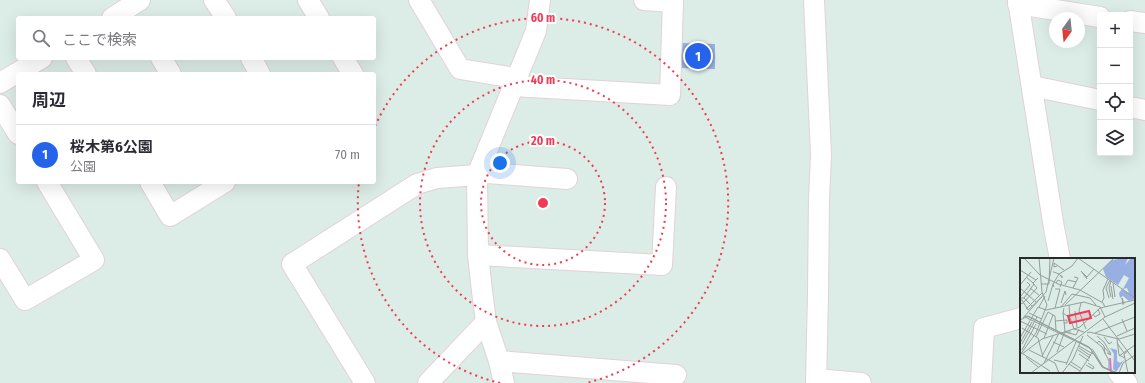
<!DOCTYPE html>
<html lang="ja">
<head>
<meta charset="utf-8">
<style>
  body { margin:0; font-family:"Fira Sans Condensed","Noto Sans JP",sans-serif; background:#f7f7f7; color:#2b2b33 }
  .controls { position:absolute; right:12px; top:12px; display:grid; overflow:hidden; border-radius:4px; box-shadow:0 4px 16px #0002 }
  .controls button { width:36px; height:36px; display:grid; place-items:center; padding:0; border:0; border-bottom:1px solid #e1e1e2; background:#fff; color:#2b2b33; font:20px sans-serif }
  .compass { position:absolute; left:1049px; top:12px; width:36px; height:36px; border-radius:50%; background:#fff; box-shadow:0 4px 16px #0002; rotate:195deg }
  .you { position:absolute; left:500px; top:163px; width:14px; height:14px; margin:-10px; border:3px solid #fff; border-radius:50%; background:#1a73e8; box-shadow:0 0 0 6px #1a73e833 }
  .badge { display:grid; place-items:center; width:26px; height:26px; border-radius:50%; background:#2563eb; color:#fff; font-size:13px; font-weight:700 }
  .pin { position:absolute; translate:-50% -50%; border:2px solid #fff; box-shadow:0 1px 4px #0006 }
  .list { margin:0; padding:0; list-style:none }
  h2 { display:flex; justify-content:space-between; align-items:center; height:52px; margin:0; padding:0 16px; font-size:17px }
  h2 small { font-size:13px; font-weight:400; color:#7c7c81 }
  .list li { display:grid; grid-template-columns:26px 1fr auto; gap:12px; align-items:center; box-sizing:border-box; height:60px; padding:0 16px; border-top:1px solid #e1e1e2 }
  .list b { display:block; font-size:15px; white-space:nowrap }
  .list p { margin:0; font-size:13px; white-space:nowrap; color:#7c7c81 }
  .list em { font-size:13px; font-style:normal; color:#7c7c81 }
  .icon { flex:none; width:22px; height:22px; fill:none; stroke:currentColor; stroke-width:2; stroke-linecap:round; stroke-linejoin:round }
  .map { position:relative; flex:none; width:1145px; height:383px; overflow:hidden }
  .search { position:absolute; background:#fff; box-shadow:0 4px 16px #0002; left:16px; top:16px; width:360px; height:44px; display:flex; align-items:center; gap:10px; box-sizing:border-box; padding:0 14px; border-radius:4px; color:#7c7c81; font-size:15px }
  .panel { position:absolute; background:#fff; box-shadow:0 4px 16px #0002; left:16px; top:72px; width:360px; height:112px; border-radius:4px }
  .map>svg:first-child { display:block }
</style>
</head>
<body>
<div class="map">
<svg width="1145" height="383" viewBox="0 0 1145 383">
  <rect width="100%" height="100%" fill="#dcece6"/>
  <path fill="#98afe3" d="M681,43l34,1v25l-35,-1z"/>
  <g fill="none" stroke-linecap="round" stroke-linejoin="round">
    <defs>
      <g id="minor">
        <path d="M214,0l12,18"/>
        <path d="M308,0l11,18"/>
        <path d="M419,0l41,69 56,9"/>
        <path d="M814,0l7,155 -2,44 -1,95 -2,89"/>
        <path d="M1018,0l36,228 6,31"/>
        <path d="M1018,4l82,13"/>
        <path d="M112,18l28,-18"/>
        <path d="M1130,21l15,2"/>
        <path d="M76,58l10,16"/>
        <path d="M161,58l10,16"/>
        <path d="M251,58l9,16"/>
        <path d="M343,58l10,16"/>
        <path d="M0,83l42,-25"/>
        <path d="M513,86l157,9 3,-93 -29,-2"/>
        <path d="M1032,86l68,14"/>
        <path d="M0,105l18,29"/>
        <path d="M1130,107l15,3"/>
        <path d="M150,182l20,34 55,-34"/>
        <path d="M478,255l184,10 4,-78"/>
        <path d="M0,259l25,41 69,-40 -47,-78"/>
        <path d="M499,361l177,14"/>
        <path d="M1118,372l9,11"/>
        <path d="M816,379l45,4"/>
        <path d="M365,383l-73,-119 125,-80 20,-6 40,-3 10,-2 80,6"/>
        <path d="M428,383l58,-61"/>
        <path d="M504,383l-5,-22 -13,-39 -4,-31 -4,-36 -1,-80 59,-144 4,-31"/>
        <path d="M981,383l3,-55 37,-10"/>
      </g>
    </defs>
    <use href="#minor" stroke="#e3d2d4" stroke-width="22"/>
    <use href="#minor" stroke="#fff" stroke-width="20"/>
  </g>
  <g fill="none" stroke="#f13a55" stroke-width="2" stroke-dasharray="2 4">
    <circle cx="543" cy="203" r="62"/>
    <circle cx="543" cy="203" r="123"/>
    <path d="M500 383A185 185 0 0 1 359 182M375 126A185 185 0 1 1 586 383"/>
  </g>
  <g transform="translate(1020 258)">
    <rect width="115" height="115" fill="#dcece6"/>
    <path d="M105,0h3l-3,7 6,-7h4v41l-6,2 -6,-5 -3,2 -1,-5 3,-4 7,4 -2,-5 -4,1 6,-11 -5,-3 -6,10 -12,-8 -3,-8 9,-9zM90,90l7,2v11l3,2 4,-3 -8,12 -3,-3 1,-15z" fill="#98afe3"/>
    <path fill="none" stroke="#ef6fc7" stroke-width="2" d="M90,100l1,14"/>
    <path fill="none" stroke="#959e9b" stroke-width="1" d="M4,0l16,17M58,0l57,40M37,8l-3,1v-4l10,7M0,12l16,10M33,14h1l5,2 2,2h1v2l-1,-2M20,17l18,9 22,6 23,13 2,4M6,19l7,6 5,-5M67,19l-6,-6 6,8M66,20l8,-9M36,25l2,-3 4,2 -2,5M93,25l2,14M21,26h8l1,-26M33,26l6,-10 13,-8 6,-8M0,27l11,-13M45,27l3,-5 8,2M91,28l2,13M0,30l16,14M10,30l10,8M53,30l5,-10 -4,-1M35,31h5l-5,19M0,39l10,-12 -3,-3M91,39l-2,-9 2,-7M0,40h4l8,8M4,40l10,-14M89,40l-3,-10 4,-8M0,42h2l6,10 14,-13M28,43l5,-17 1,3M82,44l2,-4 -1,-8 5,-11M41,45l4,-12 1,4M61,45l-2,8 7,18M0,46l3,-1 14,-15 -4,-5M45,47l49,-47M49,47l1,12M103,47l-1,-7 2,6M19,49l6,-11M41,49l11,-13 18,4 6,7M44,50l-1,5 7,5 4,11 10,3M6,51l16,-16M55,53l2,16M28,54l7,4 1,14M9,55l13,6M43,55l2,18M73,56l2,3 5,-3 -2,-5M3,60l23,-26 8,-34M83,61l32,42M102,61l5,12M0,62l8,-4 61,31 14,20 14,6M0,63l27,13M35,63l12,-1v3h-3M2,70l16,10 5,19M51,74h-6l11,3 3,-6M67,75l2,-1 30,7 16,-5M75,75l40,-16M67,77l15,12 7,14v9M77,78l7,6 7,12M97,78l18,-8M16,79l12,-25M84,79l5,7 3,-2M0,80l18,-31 8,3 38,-8 16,5 5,10M24,80l9,-23M97,81l2,16 6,3M55,82l-48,-24 -2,1 65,31 12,19 13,6M33,84l11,5M59,84l14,8 10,17 14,6M0,85l12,-21M77,85l2,-2 5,5 1,8M97,85l7,10M2,86l15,-27M59,88l14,8M84,89l7,8 -4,-2M59,90l12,8M2,92l14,-26M9,92l26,13 4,10M58,92l12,8M0,94l30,19M37,94l8,-21M2,96l20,-15 38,-12 20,-19 35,-8M59,96l10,7M0,97l16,-22 11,-28 -5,-13 -3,-34M22,98l11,-20M99,98l16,-11M6,99l12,10M34,102l13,3M51,104l11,7M24,105l15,-30M49,106l11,7M46,107l10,-23M66,107l7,4 1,-2 -6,-4M11,115l74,-56 30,-14M42,115l11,-14 10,-23M59,115l14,-22M99,115l4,-10 12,-8M108,115l-4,-19 4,-3"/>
    <path fill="#f13a55" fill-opacity="0.15" stroke="#f13a55" stroke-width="2" d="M69,53l2,7 -21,5 -2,-7z"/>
    <rect width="115" height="115" fill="none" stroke="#2a2a2a" stroke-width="2"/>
  </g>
  <circle cx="543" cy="203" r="6" fill="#f13a55" stroke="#fff" stroke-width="2"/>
  <g font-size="12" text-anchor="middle" font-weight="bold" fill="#f13a55" stroke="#fff" stroke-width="4" stroke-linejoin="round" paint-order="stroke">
    <text x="543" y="22">60 m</text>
    <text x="543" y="84">40 m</text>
    <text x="543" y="145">20 m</text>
  </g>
</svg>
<div class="controls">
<button>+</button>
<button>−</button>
<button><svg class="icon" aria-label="locate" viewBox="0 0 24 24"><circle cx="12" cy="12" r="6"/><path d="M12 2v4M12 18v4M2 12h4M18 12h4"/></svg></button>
<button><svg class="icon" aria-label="layers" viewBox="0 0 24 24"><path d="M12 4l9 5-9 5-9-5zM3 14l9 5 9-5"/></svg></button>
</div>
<svg class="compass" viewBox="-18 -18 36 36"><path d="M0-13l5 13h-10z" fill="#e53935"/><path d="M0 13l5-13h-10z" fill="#7c7c81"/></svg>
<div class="you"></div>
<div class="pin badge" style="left:698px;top:56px">1</div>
<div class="search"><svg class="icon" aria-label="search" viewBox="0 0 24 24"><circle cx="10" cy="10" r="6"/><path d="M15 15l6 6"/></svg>ここで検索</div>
<section class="panel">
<h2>周辺<small></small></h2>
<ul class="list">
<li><span class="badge">1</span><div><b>桜木第6公園</b><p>公園</p></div><em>70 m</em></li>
</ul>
</section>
</div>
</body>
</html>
